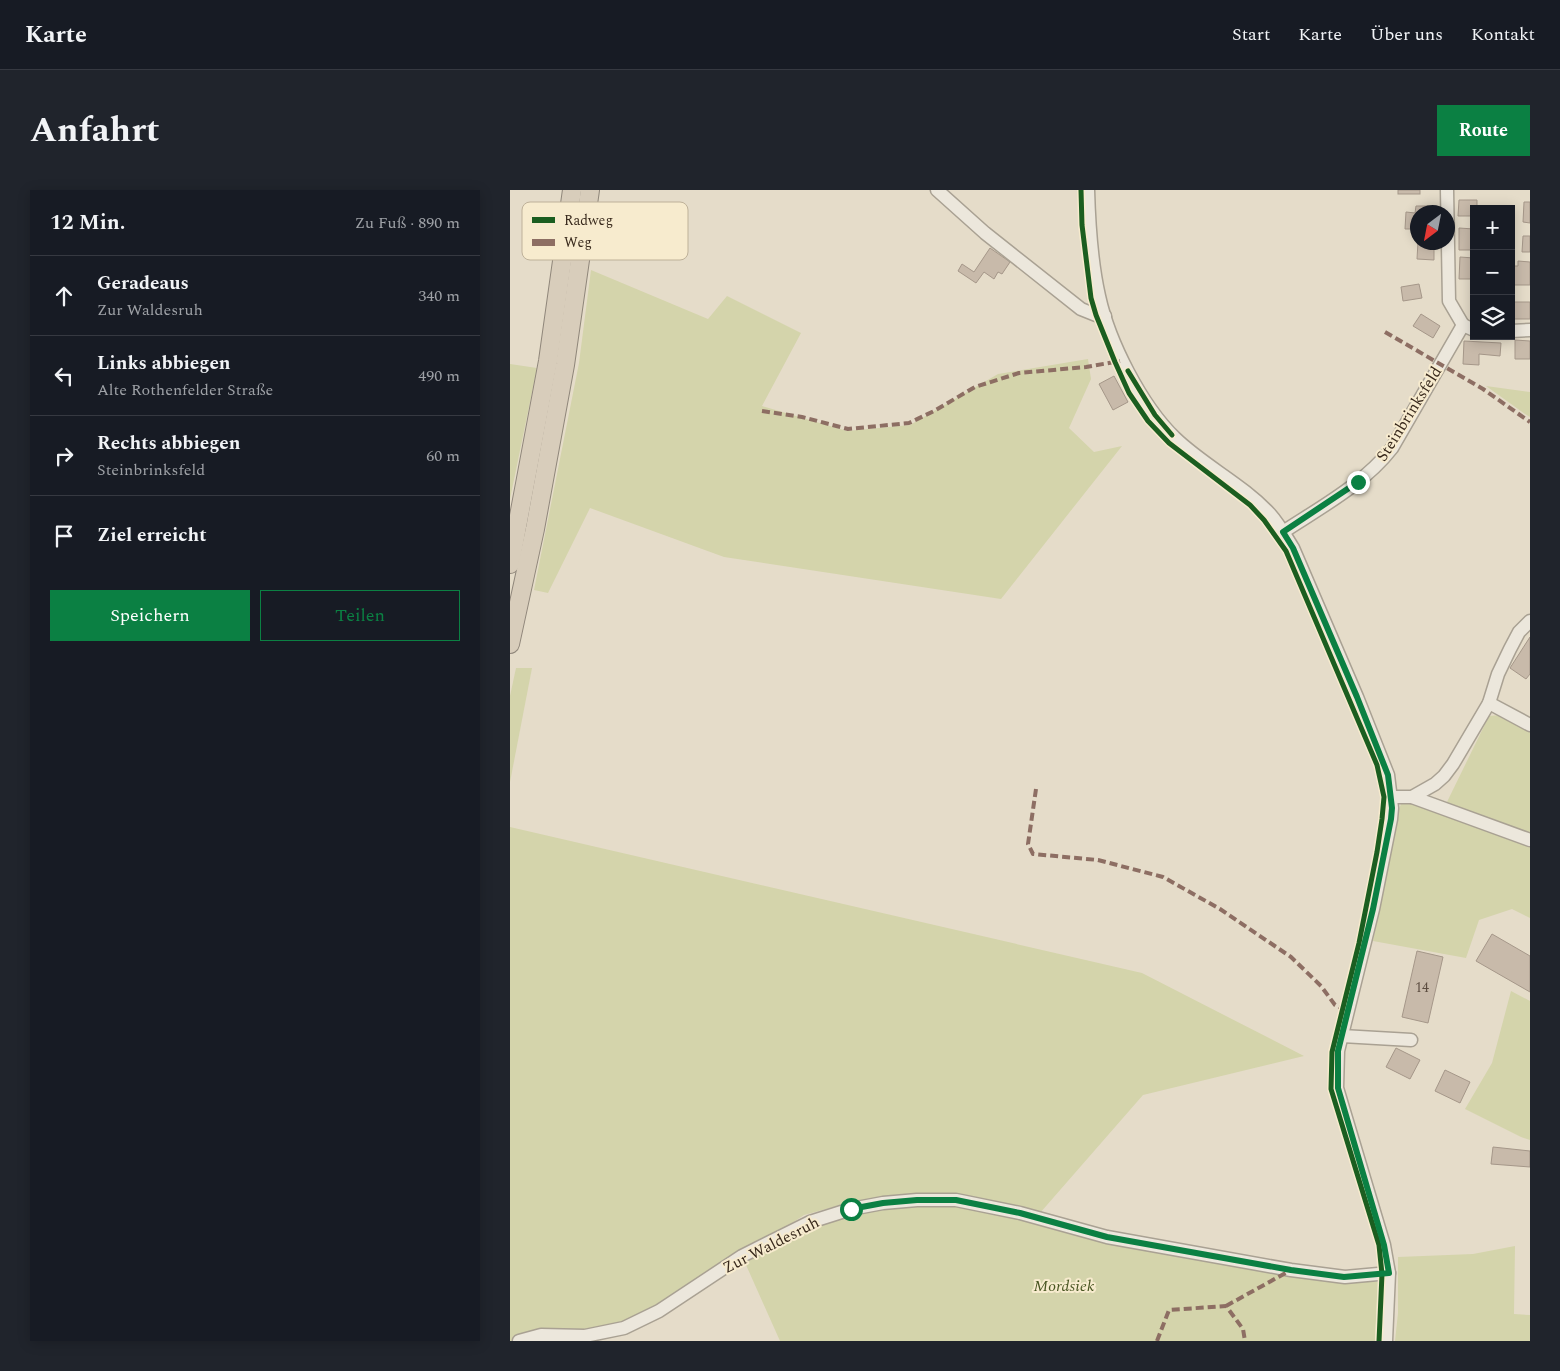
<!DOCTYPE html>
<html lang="de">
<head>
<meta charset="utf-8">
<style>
  body { margin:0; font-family:Spectral,serif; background:#20242c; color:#f1f3f6 }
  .controls { position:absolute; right:15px; top:15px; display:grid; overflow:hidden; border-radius:0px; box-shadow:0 2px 12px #0003 }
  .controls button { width:45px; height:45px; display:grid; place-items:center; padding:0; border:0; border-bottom:1px solid #363941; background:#171b24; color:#f1f3f6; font:25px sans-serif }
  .compass { position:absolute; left:900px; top:15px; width:45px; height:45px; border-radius:50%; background:#171b24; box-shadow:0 2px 12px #0003; rotate:212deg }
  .stop { position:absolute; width:15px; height:15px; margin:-11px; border:4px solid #0b8043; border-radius:50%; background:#fff }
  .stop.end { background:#0b8043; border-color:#fff; box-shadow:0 1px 5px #0008 }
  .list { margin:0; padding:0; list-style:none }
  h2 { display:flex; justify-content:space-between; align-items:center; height:65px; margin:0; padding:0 20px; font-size:21px }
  h2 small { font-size:16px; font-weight:400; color:#9ea1a6 }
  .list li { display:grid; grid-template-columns:32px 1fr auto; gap:15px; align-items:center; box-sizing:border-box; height:80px; padding:0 20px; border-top:1px solid #363941 }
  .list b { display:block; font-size:19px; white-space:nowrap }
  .list p { margin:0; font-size:16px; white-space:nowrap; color:#9ea1a6 }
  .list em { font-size:16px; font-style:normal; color:#9ea1a6 }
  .actions { display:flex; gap:10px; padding:15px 20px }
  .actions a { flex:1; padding:11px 0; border:1px solid #0b8043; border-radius:0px; text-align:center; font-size:18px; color:#0b8043 }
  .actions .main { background:#0b8043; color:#fff }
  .icon { flex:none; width:28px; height:28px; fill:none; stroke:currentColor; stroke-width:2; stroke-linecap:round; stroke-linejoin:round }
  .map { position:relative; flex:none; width:1020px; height:1151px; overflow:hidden; border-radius:0px }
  header { display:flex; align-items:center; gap:30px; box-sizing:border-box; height:70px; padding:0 25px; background:#171b24; border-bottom:1px solid #363941 }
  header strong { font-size:24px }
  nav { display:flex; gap:28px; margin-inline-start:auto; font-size:18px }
  .intro { display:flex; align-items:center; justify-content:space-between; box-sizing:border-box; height:120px; padding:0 30px }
  h1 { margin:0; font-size:35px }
  .button { padding:12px 22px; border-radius:0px; background:#0b8043; color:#fff; font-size:18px; font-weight:700 }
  main { display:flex; gap:30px; padding:0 30px }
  aside { flex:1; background:#171b24; border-radius:0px; box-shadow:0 2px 12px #0003 }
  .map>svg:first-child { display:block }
</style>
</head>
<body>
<header>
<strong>Karte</strong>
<nav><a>Start</a><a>Karte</a><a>Über uns</a><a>Kontakt</a></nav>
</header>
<div class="intro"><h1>Anfahrt</h1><a class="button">Route</a></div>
<main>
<aside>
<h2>12 Min.<small>Zu Fuß · 890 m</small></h2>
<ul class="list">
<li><svg class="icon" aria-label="ahead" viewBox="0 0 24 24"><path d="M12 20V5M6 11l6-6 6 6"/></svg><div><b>Geradeaus</b><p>Zur Waldesruh</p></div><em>340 m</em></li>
<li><svg class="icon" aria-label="left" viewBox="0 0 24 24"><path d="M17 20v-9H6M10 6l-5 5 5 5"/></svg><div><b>Links abbiegen</b><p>Alte Rothenfelder Straße</p></div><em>490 m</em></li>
<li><svg class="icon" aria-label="right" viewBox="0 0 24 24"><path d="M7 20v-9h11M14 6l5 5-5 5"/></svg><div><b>Rechts abbiegen</b><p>Steinbrinksfeld</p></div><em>60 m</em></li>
<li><svg class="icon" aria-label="arrive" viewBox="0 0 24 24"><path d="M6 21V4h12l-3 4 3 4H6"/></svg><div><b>Ziel erreicht</b></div></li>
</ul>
<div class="actions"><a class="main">Speichern</a><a>Teilen</a></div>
</aside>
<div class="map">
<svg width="1020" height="1151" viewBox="0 0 1020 1151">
  <rect width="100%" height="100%" fill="#e5dcc9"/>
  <g fill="#d4d4ab">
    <path d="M81,80l117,49 19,-23 74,37 -39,73 85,25 63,-6 88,-51 90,-15 3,20 -22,49 25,24 28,-6 -121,153 -277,-42 -134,-49 -42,85 -14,-3 45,-227z"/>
    <path d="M0,174l27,4 -27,131z"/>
    <path d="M976,196l44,6v25l-5,-3z"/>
    <path d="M6,478h16l-22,114v-86z"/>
    <path d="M991,525l29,14v106l-84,-31 43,-88z"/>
    <path d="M899,611l121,43v74l-18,-9 -33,11 -13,38 -93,-17 23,-124 5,-13z"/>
    <path d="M0,637l632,146 162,83 -161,39 -103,118 -78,-18 -41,-1 -39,5 -45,7 -33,9 -58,39 67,-28 36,-11 34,-6 71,-4 394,76 30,1 -3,59h-595l-38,-85 -118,72 -114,13z"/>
    <path d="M1001,801l19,10v139l-9,-3 -56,-28 27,-46z"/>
    <path d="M1005,1056l-1,68 16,1v26h-135l3,-28v-56l75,-3z"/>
  </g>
  <g fill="#c8baaa" stroke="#a59789">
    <rect x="888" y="0" width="22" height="4"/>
    <path d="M949,10h18v9h-3v7h-16z"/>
    <path d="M1014,12h6v21l-7,-1z"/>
    <path d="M906,16h15v6h-13v17h-13l1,-17 9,1z"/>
    <path d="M949,38l15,1v21h-15z"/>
    <path d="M1013,46h7v16h-8z"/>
    <path d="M908,52h16v18l-17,-1z"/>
    <path d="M480,58l20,14 -8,12 -4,-2 -4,7 -10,-7 -8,11 -18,-12 4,-7 12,8z"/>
    <path d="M950,67l14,1v21h-15z"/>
    <path d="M1008,71l12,1v23h-19v-19h7z"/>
    <path d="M909,94l3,14 -19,3 -2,-14z"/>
    <rect x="1001" y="112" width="19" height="17"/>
    <path d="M911,124l19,12 -7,12 -20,-12z"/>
    <path d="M1005,150l15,1v18h-15z"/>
    <path d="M954,151l37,2 -1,13 -21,-2v11l-16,-1z"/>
    <path d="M604,186l14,26 -15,8 -14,-26z"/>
    <path d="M1020,447v37l-4,5 -16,-11z"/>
    <path d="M982,744l38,22v36l-54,-31z"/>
    <path d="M907,761l26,6 -15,66 -26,-6z"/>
    <path d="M886,858l24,12 -10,19 -24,-12z"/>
    <path d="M935,880l25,12 -10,21 -25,-12z"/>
    <path d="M983,957l37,4v16l-39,-3z"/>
  </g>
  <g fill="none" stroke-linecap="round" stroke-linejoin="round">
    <defs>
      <g id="minor">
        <path d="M427,0l48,43 96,76 15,6 9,1"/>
        <path d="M578,0c1,35 3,71 11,106 10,46 42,109 76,142 29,28 67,46 95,76 9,10 16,23 23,34l64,149 31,78 4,33 -1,11 -18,90 -35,142 -1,37 47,157 5,28 -3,68"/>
        <path d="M937,0l2,111 14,24"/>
        <path d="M1001,141l19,-1"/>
        <path d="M773,342c38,-25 81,-48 109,-84l71,-123 11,5"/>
        <path d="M979,513l41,22"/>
        <path d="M881,607h21l23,-13 9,-8 9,-12 36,-61 9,-29 12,-25 9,-17 11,-11"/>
        <path d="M902,607l118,43"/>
        <path d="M832,846l69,4"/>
        <path d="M9,1151l22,-6 44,1 39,-8 35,-17 83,-55 68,-34 41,-13 32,-6 34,-3h39l64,13 87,24 184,33 54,7 44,-4"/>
      </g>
      <g id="highway">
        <path d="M0,374l38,-203 24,-171"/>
        <path d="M0,454l25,-115 30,-164 25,-175"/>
      </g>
    </defs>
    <use href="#minor" stroke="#a9a193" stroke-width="15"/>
    <use href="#highway" stroke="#8f867a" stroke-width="20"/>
    <use href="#minor" stroke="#ece7dc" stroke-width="12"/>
    <use href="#highway" stroke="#d8cdbb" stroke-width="18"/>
    <g stroke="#8d6e63" stroke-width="4" stroke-dasharray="8 4" stroke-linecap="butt">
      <path d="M875,142l98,57 47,33"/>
      <path d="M252,221l40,6 46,12 61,-6 25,-12 41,-24 44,-14 67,-6 34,-6"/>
      <path d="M526,599l-8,55 5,10 65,6 65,17 57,32 71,48 30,29 14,19 11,6"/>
      <path d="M716,1116l65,-36"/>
      <path d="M647,1151l12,-31 57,-4 17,23 2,12"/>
    </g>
    <defs>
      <g id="cycleway">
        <path d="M571,0l1,35 9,73 5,17 19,47 14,31 19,28 21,22 81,62 14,15 22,31 91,214 7,32 -2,22 -5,33 -18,91 -27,109 -1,37 48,156 3,29 -3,67"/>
        <path d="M618,181l27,44 17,20"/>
      </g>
    </defs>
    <use href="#cycleway" stroke="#f7ebce" stroke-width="8"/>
    <use href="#cycleway" stroke="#1b5e20" stroke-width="5"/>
  </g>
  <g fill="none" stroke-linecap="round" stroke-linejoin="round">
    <path stroke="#0b8043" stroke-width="6" d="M341,1019l32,-6 34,-3h39l64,13 87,24 184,33 53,7 45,-4 -5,-28 -46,-157v-37l35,-142 18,-90 1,-11 -4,-33 -31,-78 -64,-149 -10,-16 75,-50"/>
  </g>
  <g text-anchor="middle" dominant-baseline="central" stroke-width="4" stroke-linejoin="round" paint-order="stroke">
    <g font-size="14" fill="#5c4d40">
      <text x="912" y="797">14</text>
    </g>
    <g font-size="16" fill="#38291c" stroke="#f7ebce">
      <text transform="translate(899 224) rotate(-58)">Steinbrinksfeld</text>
      <text transform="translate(261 1055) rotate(-27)">Zur Waldesruh</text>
    </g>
    <g font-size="16" font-style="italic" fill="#485521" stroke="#f7ebce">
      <text x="554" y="1096">Mordsiek</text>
    </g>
  </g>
  <rect x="12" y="12" width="166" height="58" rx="8" fill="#f7ebce" stroke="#beb199" stroke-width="1"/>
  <rect x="22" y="27" width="23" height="6" fill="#1b5e20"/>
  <rect x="22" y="49" width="23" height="7" fill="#8d6e63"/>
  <g font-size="14" fill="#38291c">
    <text x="54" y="35">Radweg</text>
    <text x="54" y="57">Weg</text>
  </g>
</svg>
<div class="controls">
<button>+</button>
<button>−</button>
<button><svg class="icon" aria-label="layers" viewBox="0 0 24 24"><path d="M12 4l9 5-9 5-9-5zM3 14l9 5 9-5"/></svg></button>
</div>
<svg class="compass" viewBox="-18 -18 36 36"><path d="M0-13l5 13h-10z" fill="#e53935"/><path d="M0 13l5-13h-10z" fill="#9ea1a6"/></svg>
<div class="stop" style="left:341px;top:1019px"></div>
<div class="stop end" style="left:848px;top:292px"></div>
</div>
</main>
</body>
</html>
